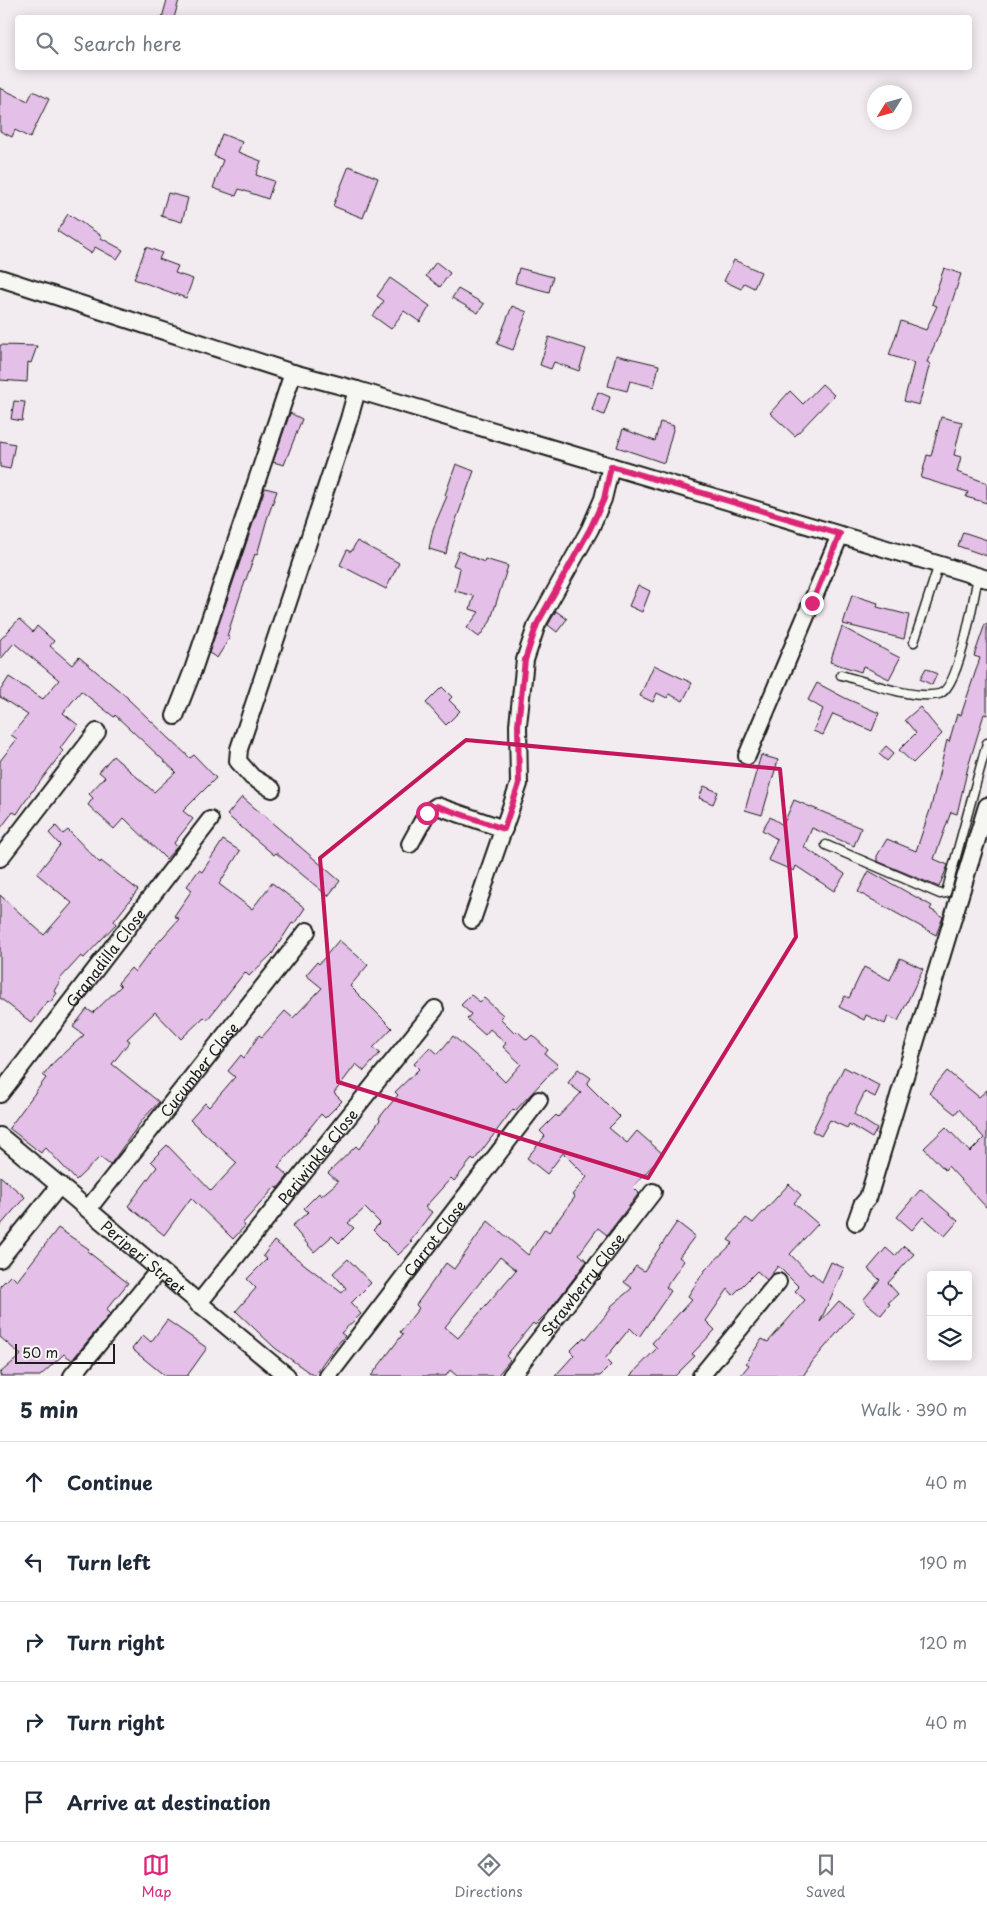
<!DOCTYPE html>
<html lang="en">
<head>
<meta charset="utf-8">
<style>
  body { margin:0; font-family:"Playpen Sans",sans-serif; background:#f6f6f7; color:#1f2937 }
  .controls { position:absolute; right:15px; bottom:15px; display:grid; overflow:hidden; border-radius:5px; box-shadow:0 2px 12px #0003 }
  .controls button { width:45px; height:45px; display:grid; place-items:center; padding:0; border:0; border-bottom:1px solid #e0e1e3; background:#fff; color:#1f2937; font:25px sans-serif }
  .compass { position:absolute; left:867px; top:85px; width:45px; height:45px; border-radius:50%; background:#fff; box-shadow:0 2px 12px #0003; rotate:233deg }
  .scale { position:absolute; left:15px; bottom:12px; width:100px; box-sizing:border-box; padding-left:5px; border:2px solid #1c1c1c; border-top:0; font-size:14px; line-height:18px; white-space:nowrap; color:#1c1c1c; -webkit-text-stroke:4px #f6f6f2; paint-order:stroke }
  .stop { position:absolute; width:15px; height:15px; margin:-11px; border:4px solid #db2777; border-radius:50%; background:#fff }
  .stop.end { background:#db2777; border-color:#fff; box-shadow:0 1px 5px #0008 }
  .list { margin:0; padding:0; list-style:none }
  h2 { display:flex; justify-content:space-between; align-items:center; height:65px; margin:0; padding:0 20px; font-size:21px }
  h2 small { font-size:16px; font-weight:400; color:#747a83 }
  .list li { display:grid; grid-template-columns:32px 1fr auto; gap:15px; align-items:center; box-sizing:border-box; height:80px; padding:0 20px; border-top:1px solid #e0e1e3 }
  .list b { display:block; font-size:19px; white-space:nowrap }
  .list em { font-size:16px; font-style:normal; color:#747a83 }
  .icon { flex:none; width:28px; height:28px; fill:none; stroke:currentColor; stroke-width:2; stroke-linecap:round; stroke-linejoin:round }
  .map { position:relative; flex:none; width:987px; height:1376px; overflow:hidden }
  .search { position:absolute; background:#fff; box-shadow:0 2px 12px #0003; left:15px; right:15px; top:15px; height:55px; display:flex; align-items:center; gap:12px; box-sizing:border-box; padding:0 18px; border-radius:5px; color:#747a83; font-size:19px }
  .sheet { height:465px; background:#fff }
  nav { display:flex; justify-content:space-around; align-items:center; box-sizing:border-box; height:70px; border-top:1px solid #e0e1e3; background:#fff; font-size:14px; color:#747a83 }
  nav a { display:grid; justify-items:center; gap:2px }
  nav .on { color:#db2777 }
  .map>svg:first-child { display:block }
</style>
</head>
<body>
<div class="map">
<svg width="987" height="1376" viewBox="0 0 987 1376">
  <rect width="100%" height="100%" fill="#f2ebf0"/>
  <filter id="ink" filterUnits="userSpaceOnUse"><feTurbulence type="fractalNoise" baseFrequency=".02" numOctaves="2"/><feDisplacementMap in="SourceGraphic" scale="10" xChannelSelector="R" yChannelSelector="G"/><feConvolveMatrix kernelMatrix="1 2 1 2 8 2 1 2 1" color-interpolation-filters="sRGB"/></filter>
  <g filter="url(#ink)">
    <g fill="#e4bfe8" stroke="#1c1c1c" fill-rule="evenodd">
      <path d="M167,0h12l-5,18h-12z"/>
      <path d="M0,88l28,13 5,-10 16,8 -19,39 -15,-8 -3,7 -12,-6z"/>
      <path d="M222,134l20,8 -4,10 23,9 -5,14 18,6 -6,18 -29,-10 -3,7 -23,-8 10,-28 -9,-4z"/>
      <path d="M349,166l29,12 -15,40 -30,-12z"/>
      <path d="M168,193l20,5 -6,24 -21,-6z"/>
      <path d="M68,214l34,22 -1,2 22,12 -6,9 -22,-12 -4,6 -34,-22z"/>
      <path d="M146,247l16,6 -3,6 19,7 -3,7 18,6 -7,19 -52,-19z"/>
      <path d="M734,260l27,12 -7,16 -10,-5 -3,6 -17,-8z"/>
      <path d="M436,262l14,11 -10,14 -14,-11z"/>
      <path d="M519,268l34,9 -4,15 -34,-9z"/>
      <path d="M944,268l17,6 -13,40 -21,48 3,1 -11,42 -15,-4 10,-38 -25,-8 12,-34 25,9 11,-24 -5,-2z"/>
      <path d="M390,278l40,28 -10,16 -16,-11 -13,18 -18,-13 11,-15 -7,-5z"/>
      <path d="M458,289l26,15 -6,9 -26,-15z"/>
      <path d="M512,306l15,6 -14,38 -16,-6z"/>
      <path d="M549,337l37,12 -7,22 -25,-9 -3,7 -11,-4z"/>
      <path d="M0,345l37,1 -6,17 -3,-1 -1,20 -27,-2z"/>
      <path d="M616,355l43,10 -5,22 -24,-6 -3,10 -19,-5z"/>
      <path d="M822,384l12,11 -39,41 -25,-23 20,-22 13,13z"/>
      <path d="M598,392l12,5 -6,18 -12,-5z"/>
      <path d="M14,401l11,1 -3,19 -11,-2z"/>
      <path d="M290,413l12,6 -18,46 -11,-3z"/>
      <path d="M941,417l21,5 -8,33 7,2 -4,15 30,11v20l-21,-6 2,-5 -47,-14 6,-23 4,1z"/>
      <path d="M660,422l14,4 -10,37 -47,-16 6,-18 32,12z"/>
      <path d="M0,441l15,3 -5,25 -10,-2z"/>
      <path d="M456,464l18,7 -25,68 -3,15 -17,-5 4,-20 14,-33 -2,-1z"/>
      <path d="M265,488l12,3 -10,28 -10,36 -2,-1 -15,42 -13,40 3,1 -13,21 -8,-5z"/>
      <path d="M963,532l24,8v16l-29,-10z"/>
      <path d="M357,541l42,22 -13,26 -46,-24 7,-15 4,2z"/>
      <path d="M459,551l25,11 1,-3 23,7 -18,56 -11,15 -12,-9 12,-16 -9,-3 4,-13 -19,-5 5,-23 -7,-3z"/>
      <path d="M638,585l12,6 -8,21 -13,-6z"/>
      <path d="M852,595l26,8 -1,4 32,8 -5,24 -61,-15z"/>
      <path d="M556,611l11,8 -10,13 -9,-7z"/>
      <path d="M19,619l14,13 4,-6 17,15 -4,5 22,19 7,-8 49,41v1l62,59 4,-3 22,23 -33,33 10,8 -19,24 3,4 -11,12 -42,-41 -10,11 -26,-24 5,-7 -4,-4 16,-17 -6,-5 14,-16 41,36 22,-20 -61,-57 -1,2 -33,-26 -18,22 15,12 -18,23 3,3 -30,40h-1l-15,23 -4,-2 -13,17v-68l17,-22 -6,-4 17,-20 -28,-18v-6l9,-14 34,22 16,-19 -45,-37 -14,17v-20z"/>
      <path d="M985,624h2v91l-3,-1 -16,53 -11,47 -6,-2 -17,47 14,6 -9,22 -62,-26v-5l10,-17 29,12 15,-44 16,-67 2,2 8,-28 4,1 19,-57 -6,-2z"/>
      <path d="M842,627l58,31 -11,21 -26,-13 -2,6 -31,-10z"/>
      <path d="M654,665l38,18 -9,18 -14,-7 -2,4 -10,-5 -4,9 -13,-6z"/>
      <path d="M926,668l11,6 -5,11 -12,-6z"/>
      <path d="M817,683l28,15 34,15 -7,18 -39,-17 -10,21 -10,-4 10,-22 -15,-9z"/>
      <path d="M442,687l10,10 -3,3 11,11 -14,14 -20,-22z"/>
      <path d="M920,707l22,27 -29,29 -14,-13 17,-17 -11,-13z"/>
      <path d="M886,746l8,7 -7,8 -8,-7z"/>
      <path d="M761,755l17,5 -16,55 -17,-5z"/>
      <path d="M704,786l14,6 -5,12 -14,-6z"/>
      <path d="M242,797l98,84 -12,15 -52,-43 -2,2 -47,-40z"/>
      <path d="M794,800l67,28 -7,18 -42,-18 -8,19 41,27 -11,17 -38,-25 -2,5 -26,-11 9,-21 -15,-9 8,-13 13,8z"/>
      <path d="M56,826l7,8 5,-4 32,33 1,-2 37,29 -24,31 2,3 -32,34 -3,-2 -22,24 1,1 -6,10 3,2 -7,10 -2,-2 -16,22 -32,-25v-103l44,40 28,-32 -35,-29 23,-29 -11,-12z"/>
      <path d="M223,840l17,11 -21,33 33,25 20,-26 33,25 -11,16 -2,-1 -20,31 -23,22 -4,-4 -38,48 -3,-3 -23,22 -26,-27 -28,27 3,2 -18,23 47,38 -16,17 -33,46 -10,-8 -24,23 -31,-33 -4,6 -32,-25 37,-50 -3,-2 12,-15 29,-26 -11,-8 14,-18 6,4 28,-27 -3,-3 13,-15 4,4 20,-26 24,-27 -5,-3 18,-26 -5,-4 12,-16 3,2z"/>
      <path d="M869,871l63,35 -2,3 13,8 -7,18 -78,-43z"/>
      <path d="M339,940l29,25 -18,21 42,42 -19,20 7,5 -16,18 -8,-7 -22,29 8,8 -17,17 -4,-4 -43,53 10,9 -11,13 -2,-2 -32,36 2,3 -12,13 -42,-41 -27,37 -36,-29 29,-39 -6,-6 16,-16 44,46 26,-28 -47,-43 15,-17 4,4 26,-30 -7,-6 13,-16 3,3 15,-23 3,2 23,-26 8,7 29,-30 -16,-13 11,-13 2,2z"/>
      <path d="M900,958l23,11 -25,52 -10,-5 -3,8 -19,-9 -2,5 -25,-13 6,-11 4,2 15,-31 26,13z"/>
      <path d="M471,995l9,7 4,-4 19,17 -3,3 15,15 2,-2 10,9 5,-5 16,15 -3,4 13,11 -43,46 -2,-2 -39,52 -2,-2 -18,22 -3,-3 -26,29 7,5 -22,29 2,1 -14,13 -25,-25 7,-7 -15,-15 -17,15 6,5 -15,15 -7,-7 -18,16 -22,-26 16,-14 -4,-4 15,-15 2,3 17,-14 -10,-9 28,-27 3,3 21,-29 -1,-2 19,-23 -3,-3 24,-23 -5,-5 16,-17 8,7 15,-18 39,33 13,13 16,-18 -18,-17 3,-4 -16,-14 -5,6 -18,-16 4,-5 -10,-9z"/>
      <path d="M844,1067l36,19 -5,11 -10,-5 -11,22 23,15 -5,9 -23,-14 -2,4 -17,-8 -9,16 -9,-5z"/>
      <path d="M578,1069l13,9 -4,6 33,33 -11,11 18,15 10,-12 26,23 -30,33 6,6 -32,42 -9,-7 -19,26 8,7 -38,50 -14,14 -2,-2 -27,33 4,4 -13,16h-40l-7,-6 -4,6h-75l32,-42 -3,-2 19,-24 -3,-3 30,-42 8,6 34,-48 40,34 17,-26 4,3 26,-35 -3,-2 15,-18 -24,-24 -16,21 -20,-16 18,-22 -5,-5 16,-16 2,2 23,-24 -13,-10zM500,1257l16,13 -58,68 -13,-11z"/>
      <path d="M947,1071l32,26 8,-7v118l-39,-42 -3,4 -21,-22 22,-21 24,25 14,-14 -25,-29 -4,5 -26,-21z"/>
      <path d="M0,1176l25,21 -25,29z"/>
      <path d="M789,1184l12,11 -7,8 24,21 -28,30 20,21 2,-2 10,9 9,-20 13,6 -24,54 19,-21 15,12 -41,48 -10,15h-63l9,-11 -3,-2 16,-24 6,3 37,-42 -10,-9 4,-4 -21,-21 -11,14 -10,-9 -24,24 -5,-6 -22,32 9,9 -23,24 3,2 -20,20h-45l27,-28 -5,-5 40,-44 -4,-3 17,-26 28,-27 -5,-3 18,-22 7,5z"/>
      <path d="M921,1189l37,32 -13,15 -22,-19 -11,13 -15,-13z"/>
      <path d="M677,1222l18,14 -16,21 5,4 -18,26 5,4 -32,46 -9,-9 -25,31 6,6 -11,11h-45l19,-21 -4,-4 14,-14 2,2 25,-30 -2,-1 23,-20 -8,-6 12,-16 8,5z"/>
      <path d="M58,1228l31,21 -2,2 41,32 -22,27 4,4 -38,46 -8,-6 -24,22h-40v-3l21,-18 -21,-18v-51l11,-11 6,6z"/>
      <path d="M274,1241l68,52 4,-5 -13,-15 15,-14 23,24 -20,20 10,11 -20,19 4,3 -12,13 -19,27 -39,-28 -39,-37 20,-23 -9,-9 20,-20 -4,-3z"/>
      <path d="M904,1246l10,8 -26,29 10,11 -10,9 2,1 -9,11 -18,-15 17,-20 -12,-11 18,-21 9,8z"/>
      <path d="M167,1320l40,28 -20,28h-22l-33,-27 11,-14 8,7z"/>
    </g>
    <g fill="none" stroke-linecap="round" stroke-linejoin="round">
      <defs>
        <g id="service">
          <path d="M914,642l25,-78"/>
          <path d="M841,675c25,7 73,25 98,19 20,-5 35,-97 39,-118"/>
          <path d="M826,845l114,49 6,-1 41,-150"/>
        </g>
        <g id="minor">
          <path d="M0,278l293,95 64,17 630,189"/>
          <path d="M175,716l18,-46 100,-297"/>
          <path d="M747,756l93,-221"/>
          <path d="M272,789l-20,-12 -14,-16 1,-12 110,-330 8,-29"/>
          <path d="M410,844l17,-31 10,-7 67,23"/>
          <path d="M0,858l97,-126"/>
          <path d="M472,920l47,-136 -1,-59 7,-65 12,-36 53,-95 13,-30 8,-33"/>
          <path id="s1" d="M0,1094l210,-274"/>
          <path id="s2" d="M0,1136c96,79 190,161 287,240"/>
          <path id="s3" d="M88,1209l219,-278"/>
          <path d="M856,1222l6,-17 6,-7 119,-392"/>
          <path d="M0,1259l60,-74"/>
          <path id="s4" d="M198,1304l237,-295"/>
          <path d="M72,1376l87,-106"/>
          <path id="s5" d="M328,1376l211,-276"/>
          <path id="s6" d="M511,1376l142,-184"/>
          <path d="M701,1376l77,-94"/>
        </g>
      </defs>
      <use href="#service" stroke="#1c1c1c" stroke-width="11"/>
      <use href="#minor" stroke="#1c1c1c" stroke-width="20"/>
      <use href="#service" stroke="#f6f6f2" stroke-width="8"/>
      <use href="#minor" stroke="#f6f6f2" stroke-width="16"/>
    </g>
  </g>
  <g fill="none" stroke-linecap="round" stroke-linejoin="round" filter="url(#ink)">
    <path stroke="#db2777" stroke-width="6" d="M427,813l10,-7 67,23 15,-45 -1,-59 7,-65 12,-36 53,-95 14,-30 7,-33 229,68 -28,69"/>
  </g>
  <path fill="none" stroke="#c2185b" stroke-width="4" stroke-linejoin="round" d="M466,740l314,29 16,168 -148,241 -310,-96 -18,-224z"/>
  <g text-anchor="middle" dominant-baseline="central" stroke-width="4" stroke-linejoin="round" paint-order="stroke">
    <g font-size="15" fill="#1c1c1c" stroke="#f6f6f2">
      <text stroke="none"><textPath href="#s1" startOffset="172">Granadilla Close</textPath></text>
      <text stroke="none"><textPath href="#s3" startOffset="178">Cucumber Close</textPath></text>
      <text stroke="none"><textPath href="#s4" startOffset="190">Periwinkle Close</textPath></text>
      <text stroke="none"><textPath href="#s5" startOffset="174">Carrot Close</textPath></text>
      <text stroke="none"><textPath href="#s2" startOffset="188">Periperi Street</textPath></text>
      <text stroke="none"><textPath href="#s6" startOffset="116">Strawberry Close</textPath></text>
    </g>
  </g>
</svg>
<div class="controls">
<button><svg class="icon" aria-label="locate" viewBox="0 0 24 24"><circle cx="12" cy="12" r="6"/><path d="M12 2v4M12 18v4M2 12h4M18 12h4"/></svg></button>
<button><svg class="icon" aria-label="layers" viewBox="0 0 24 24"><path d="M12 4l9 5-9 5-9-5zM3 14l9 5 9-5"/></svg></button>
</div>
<svg class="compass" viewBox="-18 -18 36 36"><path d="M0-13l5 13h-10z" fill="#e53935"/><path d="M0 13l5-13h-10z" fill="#747a83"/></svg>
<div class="scale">50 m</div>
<div class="stop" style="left:427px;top:813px"></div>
<div class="stop end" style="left:812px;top:603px"></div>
<div class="search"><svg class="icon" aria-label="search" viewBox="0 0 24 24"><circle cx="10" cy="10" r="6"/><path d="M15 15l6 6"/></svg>Search here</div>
</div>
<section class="sheet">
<h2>5 min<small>Walk · 390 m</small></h2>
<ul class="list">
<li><svg class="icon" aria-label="ahead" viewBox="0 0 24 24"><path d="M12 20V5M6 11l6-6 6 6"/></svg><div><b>Continue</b></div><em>40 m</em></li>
<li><svg class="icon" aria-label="left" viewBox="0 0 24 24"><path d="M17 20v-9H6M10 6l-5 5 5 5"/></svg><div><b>Turn left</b></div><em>190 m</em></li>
<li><svg class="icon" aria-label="right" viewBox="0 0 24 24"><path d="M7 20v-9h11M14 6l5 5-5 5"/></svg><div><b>Turn right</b></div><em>120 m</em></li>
<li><svg class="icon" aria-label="right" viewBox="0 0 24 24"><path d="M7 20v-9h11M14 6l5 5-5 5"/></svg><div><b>Turn right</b></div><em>40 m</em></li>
<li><svg class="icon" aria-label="arrive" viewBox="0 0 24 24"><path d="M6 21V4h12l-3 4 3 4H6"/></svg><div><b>Arrive at destination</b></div></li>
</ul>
</section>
<nav>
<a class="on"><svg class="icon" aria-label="map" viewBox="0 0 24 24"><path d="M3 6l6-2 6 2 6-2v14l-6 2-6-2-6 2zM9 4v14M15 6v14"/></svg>Map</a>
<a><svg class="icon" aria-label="directions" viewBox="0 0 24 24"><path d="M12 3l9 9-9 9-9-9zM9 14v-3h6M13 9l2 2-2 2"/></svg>Directions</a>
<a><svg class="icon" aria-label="saved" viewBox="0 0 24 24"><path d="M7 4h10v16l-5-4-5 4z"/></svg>Saved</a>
</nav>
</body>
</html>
